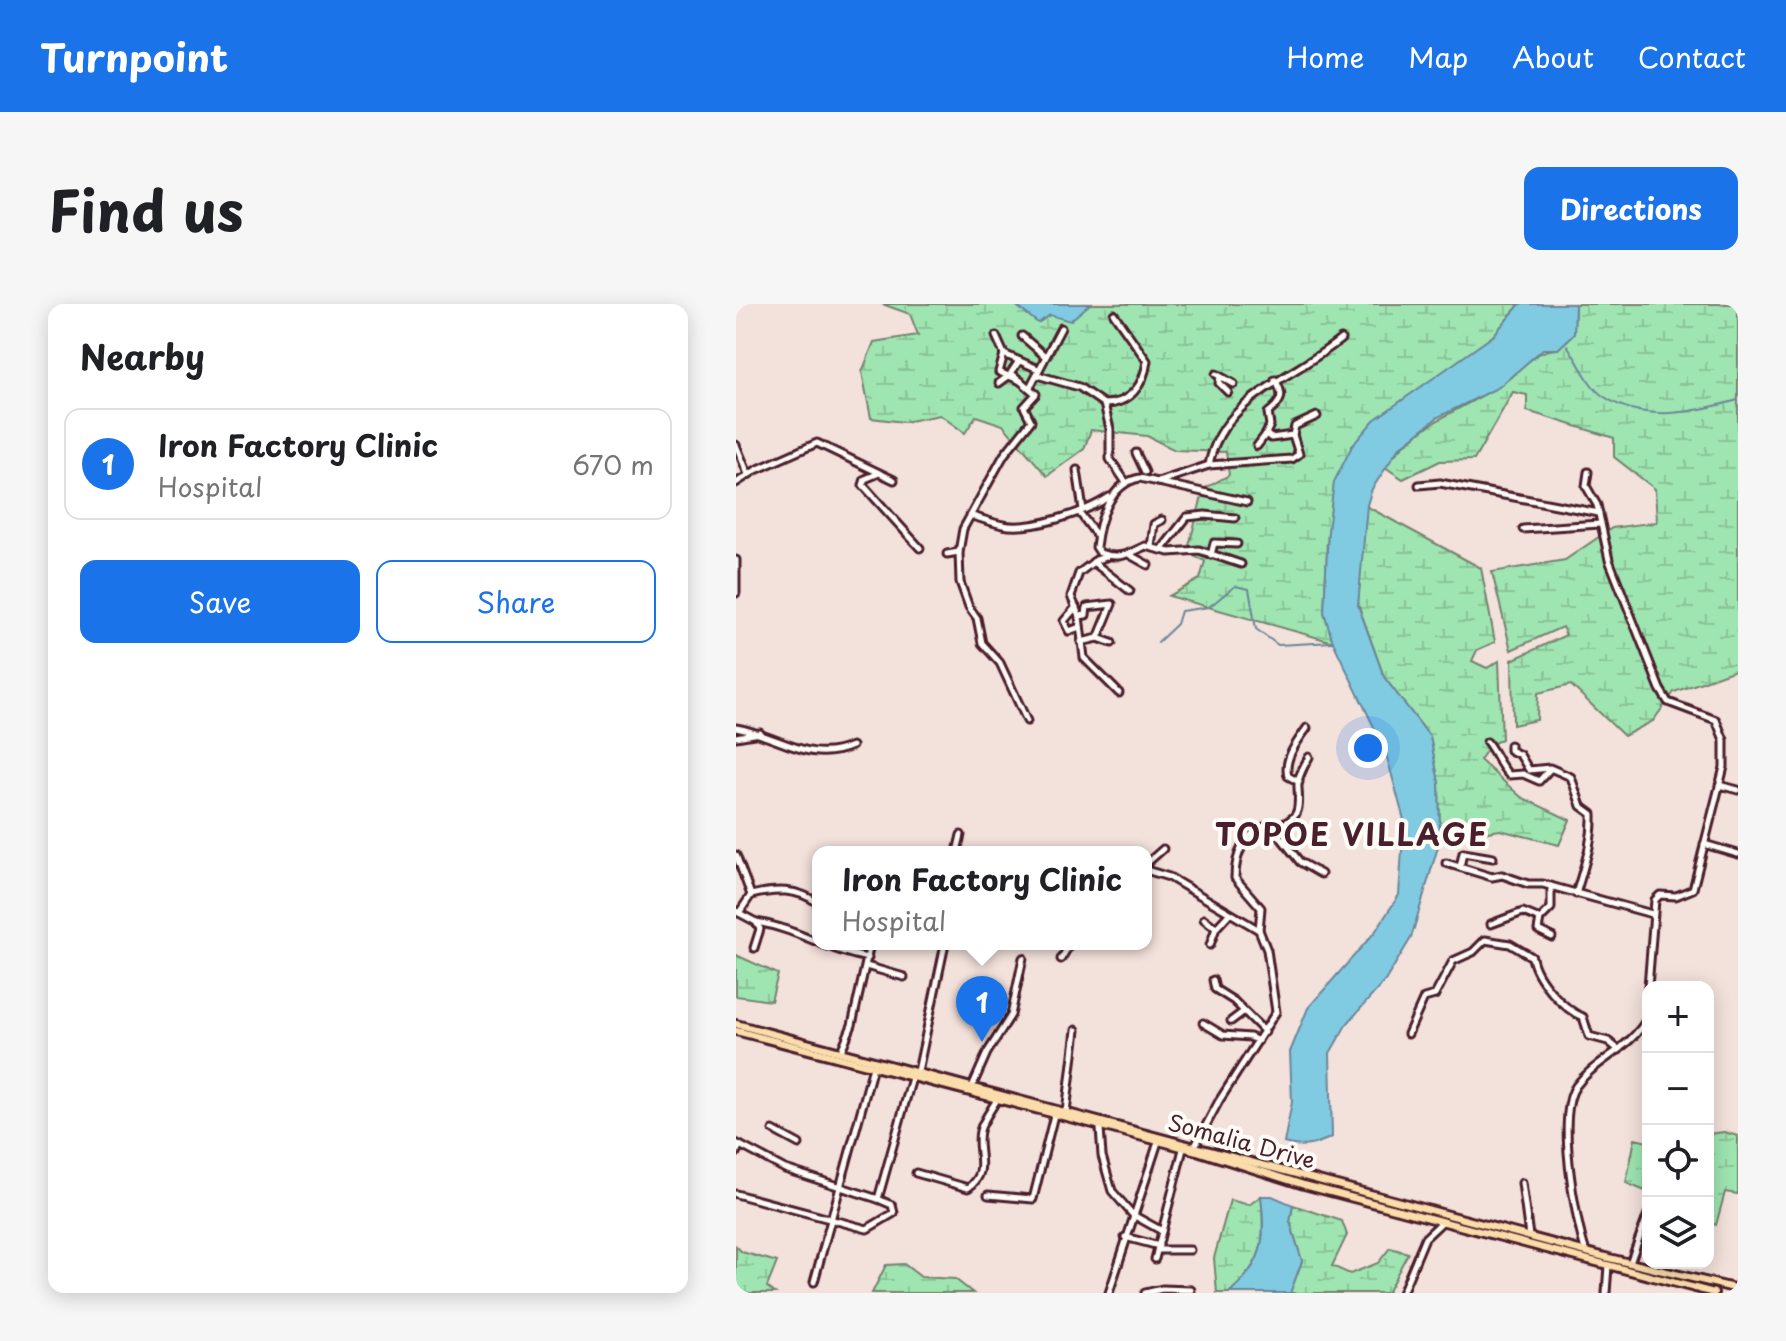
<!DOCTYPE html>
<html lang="en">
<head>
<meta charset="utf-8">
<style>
  body { margin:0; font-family:"Playpen Sans",sans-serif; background:#f6f6f6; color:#202124 }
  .controls { position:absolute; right:24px; bottom:24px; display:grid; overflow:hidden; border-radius:16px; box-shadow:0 4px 20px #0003 }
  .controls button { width:72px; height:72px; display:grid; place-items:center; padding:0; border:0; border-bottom:2px solid #e0e0e0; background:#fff; color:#202124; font:40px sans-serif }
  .you { position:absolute; left:632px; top:444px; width:28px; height:28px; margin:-20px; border:6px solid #fff; border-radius:50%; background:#1a73e8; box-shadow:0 0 0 12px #1a73e833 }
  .badge { display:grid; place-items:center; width:52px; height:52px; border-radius:50%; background:#1a73e8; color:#fff; font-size:26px; font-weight:700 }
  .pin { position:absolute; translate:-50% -66px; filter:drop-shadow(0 2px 4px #0008) }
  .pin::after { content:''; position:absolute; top:42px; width:28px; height:24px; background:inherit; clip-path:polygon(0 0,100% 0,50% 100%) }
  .popup { position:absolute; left:76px; top:542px; width:340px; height:104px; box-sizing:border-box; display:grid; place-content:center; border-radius:16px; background:#fff; filter:drop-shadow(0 2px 6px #0005); font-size:26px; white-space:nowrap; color:#757577 }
  .popup b { font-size:30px; color:#202124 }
  .popup::after { content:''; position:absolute; left:50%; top:100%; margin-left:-16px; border:16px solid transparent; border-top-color:#fff }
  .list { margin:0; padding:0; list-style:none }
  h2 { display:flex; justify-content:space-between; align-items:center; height:104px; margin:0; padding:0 32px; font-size:34px }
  h2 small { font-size:26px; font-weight:400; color:#757577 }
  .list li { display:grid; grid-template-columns:52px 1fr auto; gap:24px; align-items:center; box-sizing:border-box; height:112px; margin:0 16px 16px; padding:0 16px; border:2px solid #e0e0e0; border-radius:16px }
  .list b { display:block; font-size:30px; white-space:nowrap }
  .list p { margin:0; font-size:26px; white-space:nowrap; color:#757577 }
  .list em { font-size:26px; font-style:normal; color:#757577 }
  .actions { display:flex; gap:16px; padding:24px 32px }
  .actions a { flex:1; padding:18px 0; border:2px solid #1a73e8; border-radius:16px; text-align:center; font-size:28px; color:#1a73e8 }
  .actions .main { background:#1a73e8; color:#fff }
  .icon { flex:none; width:44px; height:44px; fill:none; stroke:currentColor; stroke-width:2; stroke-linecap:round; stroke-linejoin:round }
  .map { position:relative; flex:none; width:1002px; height:989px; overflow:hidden; border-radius:16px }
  header { display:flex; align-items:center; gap:48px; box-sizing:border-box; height:112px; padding:0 40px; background:#1a73e8; color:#fff }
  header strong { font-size:38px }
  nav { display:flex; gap:44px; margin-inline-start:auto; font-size:28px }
  .intro { display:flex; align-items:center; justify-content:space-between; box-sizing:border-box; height:192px; padding:0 48px }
  h1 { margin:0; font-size:56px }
  .button { padding:20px 36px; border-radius:16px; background:#1a73e8; color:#fff; font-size:28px; font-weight:700 }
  main { display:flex; gap:48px; padding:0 48px }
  aside { flex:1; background:#fff; border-radius:16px; box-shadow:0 4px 20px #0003 }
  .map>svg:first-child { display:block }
</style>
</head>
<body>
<header>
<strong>Turnpoint</strong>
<nav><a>Home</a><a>Map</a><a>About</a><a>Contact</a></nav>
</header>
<div class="intro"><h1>Find us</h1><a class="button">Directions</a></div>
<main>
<aside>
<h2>Nearby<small></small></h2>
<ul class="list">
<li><span class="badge">1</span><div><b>Iron Factory Clinic</b><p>Hospital</p></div><em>670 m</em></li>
</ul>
<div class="actions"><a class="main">Save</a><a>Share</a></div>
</aside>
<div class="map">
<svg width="1002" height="989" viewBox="0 0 1002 989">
  <defs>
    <pattern id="wetland-marsh" width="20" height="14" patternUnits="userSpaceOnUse" patternTransform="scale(2)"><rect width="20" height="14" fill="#9ee5b1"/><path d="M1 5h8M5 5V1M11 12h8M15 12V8" fill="none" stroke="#8ac498"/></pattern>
  </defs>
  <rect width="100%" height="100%" fill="#f3e1db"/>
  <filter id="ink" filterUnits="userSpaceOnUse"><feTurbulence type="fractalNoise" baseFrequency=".0125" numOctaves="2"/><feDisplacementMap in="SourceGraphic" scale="16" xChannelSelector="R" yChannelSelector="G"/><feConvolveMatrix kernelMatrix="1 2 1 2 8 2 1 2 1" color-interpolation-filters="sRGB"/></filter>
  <g filter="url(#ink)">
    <g fill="url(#wetland-marsh)" stroke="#74826e" stroke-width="2">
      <path d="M146,0h638l-27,32 -65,49 -100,146 -4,81 9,30 -164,-46 31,-17 5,-18 -18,-8 17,-64 25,-14 -3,-23 -51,-2 -28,-14 -56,-6 -7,19 -37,27 -44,-51 -27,-9 -11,17 -25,-18 -36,7 -33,-4 -9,-46 12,-30 44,-7 -8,-21z"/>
      <path d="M839,0h163v365l-64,23 -21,29 -29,15 -53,-51 -33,8 -1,27 -24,5 -1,-65 54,-25 -4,-8 -51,23 -19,-78 73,-12 47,-32 45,-6 -2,-33 -41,-32v-19l-87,-27v-16l-14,-3 -39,68 -34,1 -37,18 -18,-12c28,-40 70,-55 111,-79 23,-13 35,-39 62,-39l16,-15z"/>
      <path d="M630,202l115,62 14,74 -18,8 -5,11 15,7 12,-7 3,78 -12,6 -10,15 41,37 49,23 -11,25 -59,-15 -60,10 -1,-57 -9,-46 -46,-60 -26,-73z"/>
      <path d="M0,651l42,19 -7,27 -35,-5z"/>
      <path d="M988,828l14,4v58l-13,-2 -9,33 -8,-3v-88z"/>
      <path d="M899,835l13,3 -3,49 -19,-8z"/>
      <path d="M525,892c5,45 3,67 -32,97h-12l-3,-35 16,-58 19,5z"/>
      <path d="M557,901l49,16 5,14 -15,31 18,8 28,-11 12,-15 18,5 -21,40h-97l12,-32 -12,-40z"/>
      <path d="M0,942l6,6 35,10 -10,25 8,6h-39z"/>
      <path d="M168,960l17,13 34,2 18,14h-101l14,-28z"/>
    </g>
    <g fill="#81cbe2" stroke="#6b8699" stroke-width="2">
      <path d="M278,0h76l-20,17 -20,-6 -12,8z"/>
      <path d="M784,0h55l-1,30 -16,15h-15l-44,38 -61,30 -39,31 -27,41 -5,16 -9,100 26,72 46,60 9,46 1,57 -29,98 -26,43 -39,44 -16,28 2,84c-17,8 -30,12 -48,6l8,-41 -2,-50 18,-44 67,-76 24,-37 5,-75 -19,-70 -52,-108 -9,-30 4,-81 6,-49 18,-36 22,-26 119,-84z"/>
      <path d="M525,892h11l21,9 -3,17 12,39 -12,32h-61c35,-30 37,-52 32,-97z"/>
    </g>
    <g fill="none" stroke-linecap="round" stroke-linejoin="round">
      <g stroke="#6b8699" stroke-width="2">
        <path d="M831,41c10,14 22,42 36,51 41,28 92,16 135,4"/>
        <path d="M422,338l19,-18 4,-13 28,-4 26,-21 14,3 7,40 22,16 55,-3"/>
      </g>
      <defs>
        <g id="minor">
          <path d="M260,32l8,18 -5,18 22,9"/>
          <path d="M286,32l23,20"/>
          <path d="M268,50l34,15"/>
          <path d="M283,57l-8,12 25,21 -12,13 7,14 -27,34 -41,74 -4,23 1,30 9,25 8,11 5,25 18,20 27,58"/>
          <path d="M480,70l18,10"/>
          <path d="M301,71l42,12 25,17 6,25v30l15,22"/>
          <path d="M484,73l-1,6 9,9"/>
          <path d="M263,79l8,-6"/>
          <path d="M294,83l31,-59"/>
          <path d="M368,100c26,0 40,-19 43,-43l-33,-47"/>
          <path d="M530,130l4,-9 -2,-12c14,-11 17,-18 7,-33"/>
          <path d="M557,131l2,-9 22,-10"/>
          <path d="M0,141l12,29"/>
          <path d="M400,149l9,19"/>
          <path d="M473,161l83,-6 7,-5 -6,-19 -22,3 -5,-4 -9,12"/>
          <path d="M341,166l6,40"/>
          <path d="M852,168l-2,14 11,19 12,55 51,129 8,13 48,18 8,20v27l-31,122 -17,7 -16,-1 -5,5 -7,87"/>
          <path d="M141,170l-12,5 -2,6 57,63"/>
          <path d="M422,178l51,-17c12,-67 85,-87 132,-126"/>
          <path d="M0,179l20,-13 61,-27 77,37"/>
          <path d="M683,181l21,-2 159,30"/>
          <path d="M343,208l18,24"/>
          <path d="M236,212c11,3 21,7 31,9 27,6 84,-13 106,-28"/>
          <path d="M787,225l77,-5"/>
          <path d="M415,243l3,-23 8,-4"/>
          <path d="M426,245l25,-32 18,-2 30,3"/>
          <path d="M211,250l12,-2"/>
          <path d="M394,251l18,10"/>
          <path d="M475,251l3,-12 23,1"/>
          <path d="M370,253l-10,3 -17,13 -8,23 8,20 5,42 35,35"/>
          <path d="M0,256v33"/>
          <path d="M357,258l37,29"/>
          <path d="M505,260l-42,-14 -30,2 -24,-6c-17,8 -26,14 -45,7l-4,-6c3,-27 14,-64 44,-69l107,24"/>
          <path d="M340,303l-12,14 5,10 11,-4"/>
          <path d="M343,312l7,-1 1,-8 25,-3 -14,34"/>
          <path d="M345,338l17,-4 14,5"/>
          <path d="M0,424c45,8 72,37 116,18"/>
          <path d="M0,433l24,-4"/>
          <path d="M751,438c8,10 12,23 22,33l14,-1 16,7 11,-12"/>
          <path d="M774,441v5l10,5 9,15 21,-2 21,9 10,29 11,8c1,29 -8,52 -16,80"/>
          <path d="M563,478l-11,-6c-5,-17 10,-35 19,-48"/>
          <path d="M983,481l19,5"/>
          <path d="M538,525c24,-12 26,-14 24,-41 -1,-10 6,-22 11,-31"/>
          <path d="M968,540l34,10"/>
          <path d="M221,548l4,-17"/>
          <path d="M0,551l15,40"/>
          <path d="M710,559l46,14 10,-2 26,9h15l109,30"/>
          <path d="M410,560l17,-15"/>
          <path d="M724,563l3,-14 30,5"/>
          <path d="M410,566l23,7 90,53"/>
          <path d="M815,582v22l-11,11 -2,11 14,7"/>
          <path d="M0,607l3,2 12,-18c24,-6 46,-7 67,8"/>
          <path d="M3,609l17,9 4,7 -6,19"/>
          <path d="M468,615l12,9"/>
          <path d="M20,618c39,6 72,29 112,36"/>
          <path d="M755,620l32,-12 17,7"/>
          <path d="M474,641l6,-17 13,-14"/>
          <path d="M325,655l9,-15"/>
          <path d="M130,662l38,11"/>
          <path d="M477,676l2,9 19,12 31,31"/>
          <path d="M912,689v3"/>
          <path d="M495,717l12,-9"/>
          <path d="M467,719l20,12 27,2 8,4"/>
          <path d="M672,730l16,-36 11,-3 18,-34 20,-9 12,-12 25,4 22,13c3,21 32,53 51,60l6,19 19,5 11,9"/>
          <path d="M105,747l11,-26 18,-81"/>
          <path d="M181,772l28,-132"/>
          <path d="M236,783l15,-34 24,-38 12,-57"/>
          <path d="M330,808l10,-82"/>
          <path d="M364,824l2,28 10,35 21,24 29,16"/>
          <path d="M37,826l26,14"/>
          <path d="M0,839l49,26 93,30 14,6 2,8 -27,16 -131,-35"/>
          <path d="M459,842l24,-45 57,-89 -9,-62 -8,-20 2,-22 -26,-30c0,-23 9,-45 32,-52l7,3 26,33 21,12"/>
          <path d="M0,849l4,-8"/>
          <path d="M180,869l52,15c23,-16 7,-36 12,-57 2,-9 11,-21 16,-30"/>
          <path d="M786,879l7,53"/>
          <path d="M252,891l45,4 21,-84"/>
          <path d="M142,895l34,-121"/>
          <path d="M389,933l34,9"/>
          <path d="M422,946h32"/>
          <path d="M850,948c-11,-31 -30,-139 -10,-166 19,-26 55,-37 72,-69"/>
          <path d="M419,955l28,-110"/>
          <path d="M894,959l18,-49"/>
          <path d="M78,978l59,-215"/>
          <path d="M373,989l49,-151"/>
          <path d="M409,989l17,-4 29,1"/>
          <path d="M666,989l23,-55 17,-16"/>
          <path d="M870,989l2,-27"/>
        </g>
        <g id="major">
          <path d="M0,720l873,234 129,31"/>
          <path d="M0,727l461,120 107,34 410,108"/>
        </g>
      </defs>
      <use href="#minor" stroke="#4a1f2b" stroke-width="11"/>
      <use href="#major" stroke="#4a1f2b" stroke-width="12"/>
      <use href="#minor" stroke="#fdfcf7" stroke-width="5"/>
      <use href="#major" stroke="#fbddab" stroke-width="6"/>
    </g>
  </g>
  <g text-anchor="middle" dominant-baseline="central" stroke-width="8" stroke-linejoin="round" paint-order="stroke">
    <g font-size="22" fill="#4a1f2b" stroke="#fdfcf7">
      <text transform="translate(506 836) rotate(15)">Somalia Drive</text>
    </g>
    <g font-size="30" font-weight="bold" letter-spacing="2" fill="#4a1f2b" stroke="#fdfcf7">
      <text x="616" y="529">TOPOE VILLAGE</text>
    </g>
  </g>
</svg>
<div class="controls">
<button>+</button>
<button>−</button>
<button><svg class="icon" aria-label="locate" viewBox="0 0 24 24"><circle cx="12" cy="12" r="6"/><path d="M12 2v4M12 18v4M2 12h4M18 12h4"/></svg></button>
<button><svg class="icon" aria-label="layers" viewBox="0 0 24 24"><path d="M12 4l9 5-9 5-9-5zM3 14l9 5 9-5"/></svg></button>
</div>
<div class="you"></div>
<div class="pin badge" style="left:246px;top:738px">1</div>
<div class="popup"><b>Iron Factory Clinic</b>Hospital</div>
</div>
</main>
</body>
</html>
